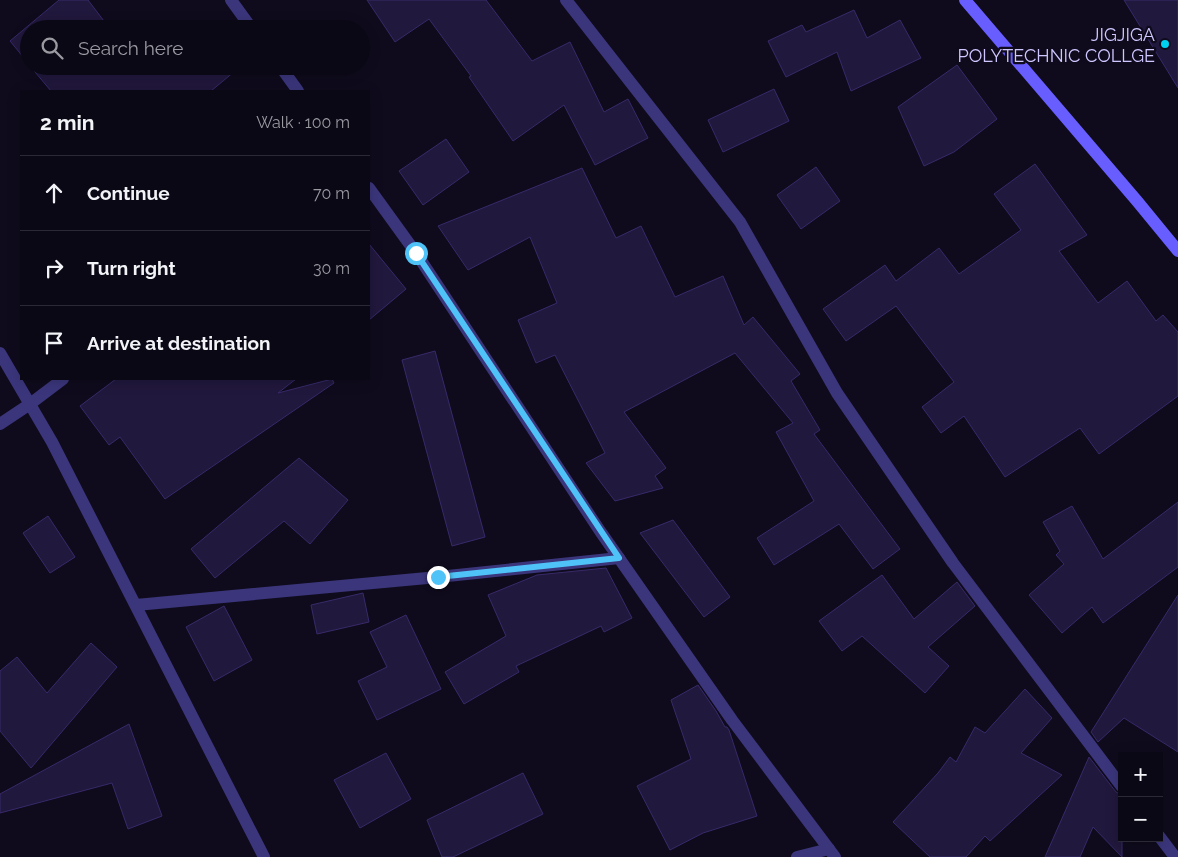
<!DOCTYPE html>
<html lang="en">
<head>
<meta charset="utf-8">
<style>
  body { margin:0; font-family:Raleway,sans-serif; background:#14111f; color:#f1f3f6 }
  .controls { position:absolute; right:15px; bottom:15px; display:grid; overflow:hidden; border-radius:0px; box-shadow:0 2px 12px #0003 }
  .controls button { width:45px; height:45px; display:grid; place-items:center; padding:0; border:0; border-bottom:1px solid #2b2935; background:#0b0816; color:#f1f3f6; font:25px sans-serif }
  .stop { position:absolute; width:15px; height:15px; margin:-11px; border:4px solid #4fc3f7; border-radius:50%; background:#fff }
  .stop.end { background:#4fc3f7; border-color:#fff; box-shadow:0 1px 5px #0008 }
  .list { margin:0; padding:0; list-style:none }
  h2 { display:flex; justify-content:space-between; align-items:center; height:65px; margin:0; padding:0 20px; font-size:21px }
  h2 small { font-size:16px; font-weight:400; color:#9a9aa1 }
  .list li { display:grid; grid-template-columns:32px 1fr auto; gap:15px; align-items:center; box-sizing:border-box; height:75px; padding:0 20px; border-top:1px solid #2b2935 }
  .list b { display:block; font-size:19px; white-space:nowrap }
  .list em { font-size:16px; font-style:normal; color:#9a9aa1 }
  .icon { flex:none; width:28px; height:28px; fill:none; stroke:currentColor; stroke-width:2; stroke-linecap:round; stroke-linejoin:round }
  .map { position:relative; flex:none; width:1178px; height:857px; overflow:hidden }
  .search { position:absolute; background:#0b0816; box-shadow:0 2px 12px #0003; left:20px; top:20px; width:350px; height:55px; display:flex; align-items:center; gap:12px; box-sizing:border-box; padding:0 18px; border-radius:28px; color:#9a9aa1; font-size:19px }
  .panel { position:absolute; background:#0b0816; box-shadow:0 2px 12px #0003; left:20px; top:90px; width:350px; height:290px; border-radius:0px }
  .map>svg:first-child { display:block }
</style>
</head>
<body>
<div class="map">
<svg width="1178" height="857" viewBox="0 0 1178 857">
  <rect width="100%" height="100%" fill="#0f0b1d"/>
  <g fill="#21183d" stroke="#382a6a">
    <path d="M59,0h29l22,29h-81v35l-19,-23z"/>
    <path d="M367,0h119l46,61 38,-19 34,70 24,-13 20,39 -53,27 -31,-60 -51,36 -44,-64 2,-1 -42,-57 -34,23z"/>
    <path d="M1124,0h54v88z"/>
    <path d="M854,10l13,28 33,-18 21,38 -70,33 -14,-39 -51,25 -18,-36 34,-16 4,7z"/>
    <path d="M957,65l40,54 -43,33 -30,14 -26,-59z"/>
    <path d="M30,66h108l5,7 7,-7h81l4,5 -24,20h-160z"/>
    <path d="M774,89l15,32 -66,31 -15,-32z"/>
    <path d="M446,139l23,33 -46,33 -24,-34z"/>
    <path d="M1035,164l52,71 -28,16 39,52 29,-22 29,40 7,-6 15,17v64l-79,58 -19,-26 -75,49 -41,-61 -23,17 -19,-26 32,-25 -58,-76 -50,35 -23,-32 62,-44 11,16 43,-33 20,26 62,-44 -27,-36z"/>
    <path d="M816,167l24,34 -39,28 -24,-34z"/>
    <path d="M582,168l34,70 25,-12 34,71 48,-21 21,49 9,-8 47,57 -9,7 29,49 -6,4 86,115 -27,20 -34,-45 -65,41 -17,-27 57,-37 -38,-69 17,-9 -58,-70 -111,59 42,56 -11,8 8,12 -48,13 -29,-38 19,-10 -50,-98 -19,8 -18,-43 39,-17 -27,-66 -62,33 -30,-44z"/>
    <path d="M369,244l37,45 -37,31z"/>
    <path d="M435,351l50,186 -33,9 -50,-186z"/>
    <path d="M116,379h180l-18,14 54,-14 2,4 -169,116 -45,-62 -11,8 -29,-39z"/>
    <path d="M299,458l49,42 -38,44 -26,-23 -69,57 -24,-29z"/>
    <path d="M1178,502v65l-75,56 -11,-16 -30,26 -33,-38 35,-31 -8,-9 4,-4 -17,-29 29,-16 31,53z"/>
    <path d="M48,516l27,41 -25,16 -27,-40z"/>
    <path d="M673,520l57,77 -26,20 -64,-84z"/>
    <path d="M606,568l26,50 -28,14 -3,-6 -85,40 3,6 -55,32 -19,-32 61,-36 -18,-41 49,-20z"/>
    <path d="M882,575l32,44 43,-37 18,24 -47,41 21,19 -24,27 -63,-57 -20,15 -23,-30z"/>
    <path d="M363,593l6,29 -52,12 -6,-29z"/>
    <path d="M1178,595v157l-54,-34 -26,24 -7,-10z"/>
    <path d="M224,606l28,54 -38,21 -28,-54z"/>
    <path d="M406,615l35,74 -64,31 -19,-39 29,-14 -17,-35z"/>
    <path d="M91,643l26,24 -86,101 -31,-37v-60l17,-14 30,36z"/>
    <path d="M698,685l18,26 9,16h2l2,3 28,86 -54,17 -33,17 -33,-64 54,-27 -20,-59z"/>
    <path d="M1025,689l27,29 -31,35 41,22 -72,66 -5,-5 -19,21h-36l-37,-35 45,-49 12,-16 6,5 19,-35 10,6z"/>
    <path d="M129,724l33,92 -34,13 -16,-46 -112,30v-19z"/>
    <path d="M386,753l25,46 -51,29 -26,-48z"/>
    <path d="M1089,757l27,35 6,3v62l-29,-30 -13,30h-35z"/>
    <path d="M523,773l20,41 -90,43h-11l-15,-37z"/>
  </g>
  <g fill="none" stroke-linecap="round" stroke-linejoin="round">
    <g stroke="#3b367c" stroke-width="12">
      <path d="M231,0l21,29"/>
      <path d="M566,0l174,222 97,171 116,170 169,224"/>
      <path d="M280,66l18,25"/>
      <path d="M369,188l47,65 184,278 132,189 103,137"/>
      <path d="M0,353l52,89 212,415"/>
      <path d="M0,424l30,-20 33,-25"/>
      <path d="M136,605l302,-28 181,-19"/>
      <path d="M1159,836l16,21"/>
      <path d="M797,857l32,-8"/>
    </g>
    <path stroke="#685eff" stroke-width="12" d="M965,0l172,201 41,50"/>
  </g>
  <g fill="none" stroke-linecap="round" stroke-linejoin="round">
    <path stroke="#4fc3f7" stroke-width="6" d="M416,253l203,305 -181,19"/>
  </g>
  <circle fill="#01d1f1" stroke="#0f0b1d" stroke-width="2" cx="1165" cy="44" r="5"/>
  <g text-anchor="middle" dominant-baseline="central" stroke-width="4.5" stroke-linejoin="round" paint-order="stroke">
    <g font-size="18" fill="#cfc7ff" stroke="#0f0b1d" text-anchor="end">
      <text x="1155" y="34">JIGJIGA<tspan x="1155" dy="21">POLYTECHNIC COLLGE</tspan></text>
    </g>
  </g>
</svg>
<div class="controls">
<button>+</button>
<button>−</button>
</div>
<div class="stop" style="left:416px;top:253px"></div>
<div class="stop end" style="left:438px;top:577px"></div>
<div class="search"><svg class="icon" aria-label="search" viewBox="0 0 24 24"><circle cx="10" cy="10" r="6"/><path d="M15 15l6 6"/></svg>Search here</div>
<section class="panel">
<h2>2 min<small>Walk · 100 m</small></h2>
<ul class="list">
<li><svg class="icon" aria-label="ahead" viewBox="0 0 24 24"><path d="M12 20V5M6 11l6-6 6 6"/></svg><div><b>Continue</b></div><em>70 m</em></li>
<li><svg class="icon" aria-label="right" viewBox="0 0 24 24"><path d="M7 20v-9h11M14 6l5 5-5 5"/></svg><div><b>Turn right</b></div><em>30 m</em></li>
<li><svg class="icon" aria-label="arrive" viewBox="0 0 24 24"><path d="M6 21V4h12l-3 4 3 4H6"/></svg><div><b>Arrive at destination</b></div></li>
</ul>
</section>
</div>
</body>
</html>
